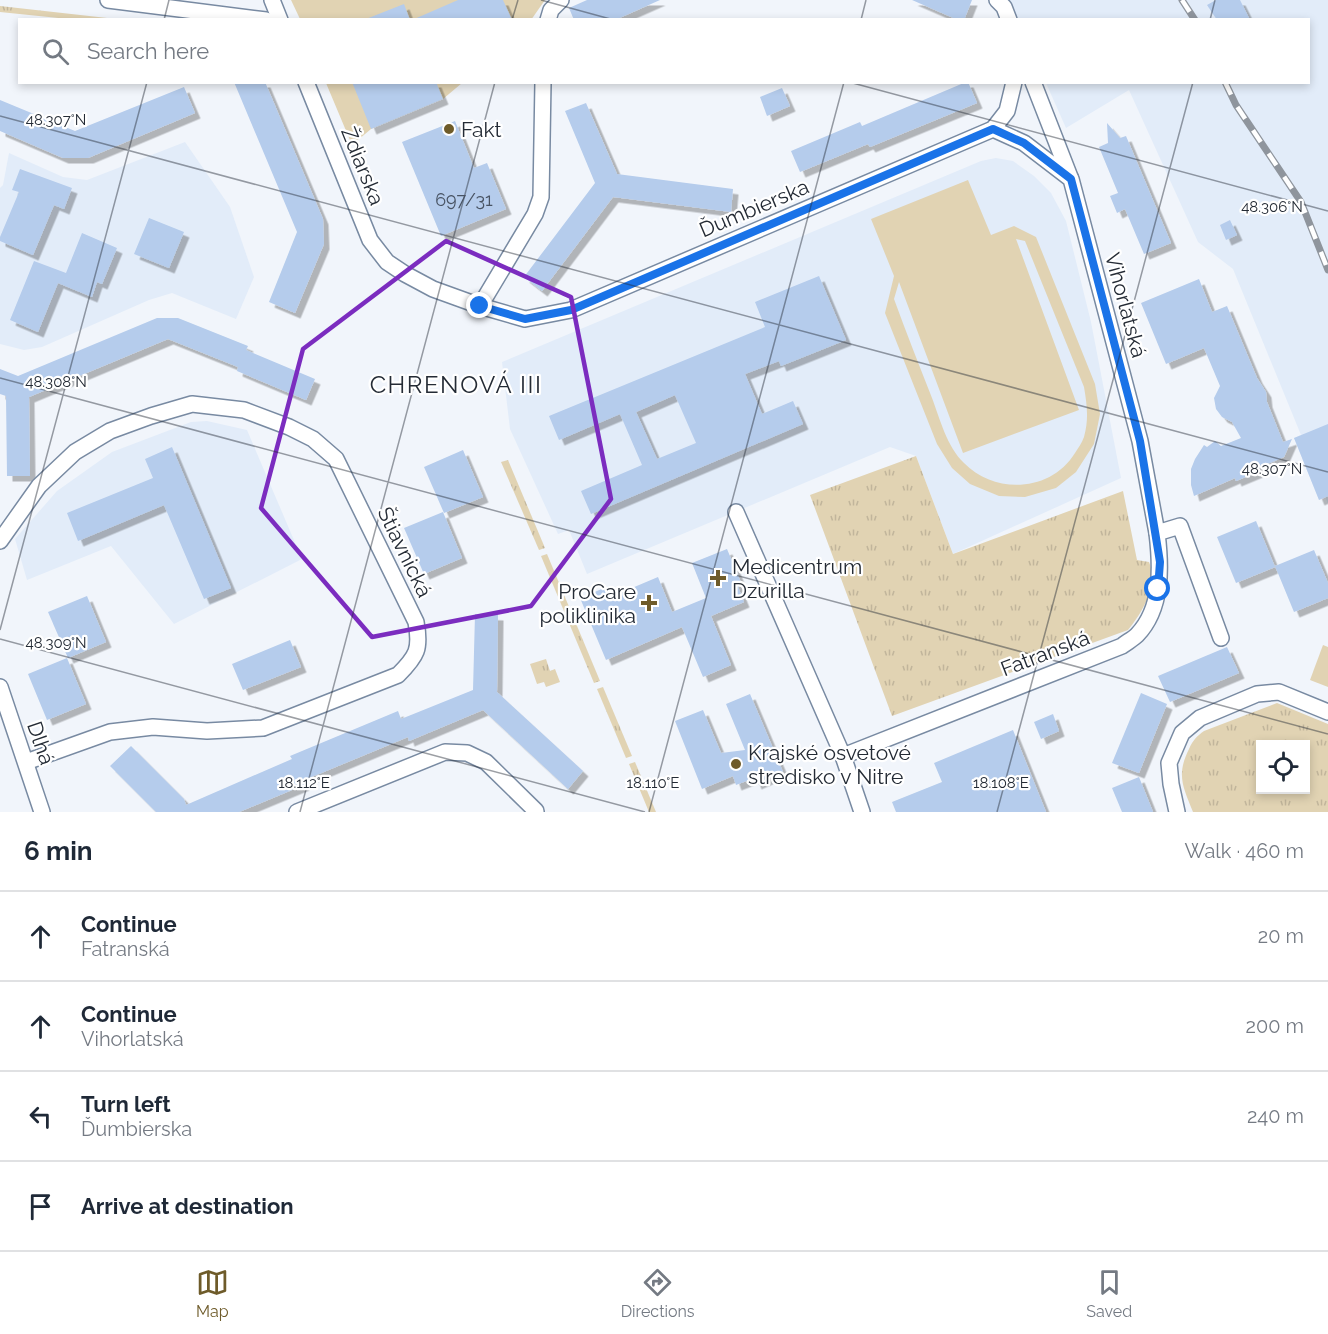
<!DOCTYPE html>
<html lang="en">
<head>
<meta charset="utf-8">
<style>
  body { margin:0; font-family:Raleway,sans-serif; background:#f6f6f7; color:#1f2937 }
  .controls { position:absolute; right:18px; bottom:18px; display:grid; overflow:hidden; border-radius:0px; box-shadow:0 3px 9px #0003 }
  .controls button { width:54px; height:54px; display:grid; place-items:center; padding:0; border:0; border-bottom:2px solid #e0e1e3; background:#fff; color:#1f2937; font:30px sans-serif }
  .stop { position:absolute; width:18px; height:18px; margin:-14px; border:4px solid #1a73e8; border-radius:50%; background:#fff }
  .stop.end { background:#1a73e8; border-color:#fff; box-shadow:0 2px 6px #0008 }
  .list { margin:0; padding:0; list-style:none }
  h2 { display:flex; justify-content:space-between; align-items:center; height:78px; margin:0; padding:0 24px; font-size:26px }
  h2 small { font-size:20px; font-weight:400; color:#747a83 }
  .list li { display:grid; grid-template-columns:39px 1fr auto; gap:18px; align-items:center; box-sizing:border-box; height:90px; padding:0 24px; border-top:2px solid #e0e1e3 }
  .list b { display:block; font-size:22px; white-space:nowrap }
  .list p { margin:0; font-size:20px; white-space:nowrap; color:#747a83 }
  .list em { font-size:20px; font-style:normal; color:#747a83 }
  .icon { flex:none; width:33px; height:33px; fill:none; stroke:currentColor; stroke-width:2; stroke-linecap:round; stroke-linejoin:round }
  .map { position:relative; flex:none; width:1328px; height:812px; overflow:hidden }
  .search { position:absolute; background:#fff; box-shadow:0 3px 9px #0003; left:18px; right:18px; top:18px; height:66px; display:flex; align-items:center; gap:15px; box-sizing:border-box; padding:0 21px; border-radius:0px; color:#747a83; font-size:22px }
  .sheet { height:438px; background:#fff }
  nav { display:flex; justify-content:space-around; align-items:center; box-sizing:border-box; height:84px; border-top:2px solid #e0e1e3; background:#fff; font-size:16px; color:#747a83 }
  nav a { display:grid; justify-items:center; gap:3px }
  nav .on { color:#6e5b2a }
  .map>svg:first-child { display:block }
</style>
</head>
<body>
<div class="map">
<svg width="1328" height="812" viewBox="0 0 1328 812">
  <defs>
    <pattern id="grass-tufts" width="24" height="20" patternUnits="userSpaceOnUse" patternTransform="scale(1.5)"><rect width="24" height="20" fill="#e1d3b3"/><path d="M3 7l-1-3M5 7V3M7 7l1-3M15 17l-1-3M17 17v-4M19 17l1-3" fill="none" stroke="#c1b59b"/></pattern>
    <filter id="shadow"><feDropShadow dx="5.5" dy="5.5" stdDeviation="0" flood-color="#0004"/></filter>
  </defs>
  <rect width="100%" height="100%" fill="#f1f5fb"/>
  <g fill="#e2ecf9">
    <path d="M1009,0h319v503l-3,-6 -6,3 -25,-62 7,-3 -68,-166 -35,-27 -69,-152 -63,38 -20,-45 262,-1v-62l-290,-1z"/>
    <path d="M185,142l45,65 24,70 -18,42 -64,-26 -23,7 -107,47 -18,3 -24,-6v-156l3,-3 6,-32 54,24 24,3z"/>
    <path d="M996,158l17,3 21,15 17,17 15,28 25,101 30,156 -168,76 -37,-98 -26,-9 -303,127 -18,-44 -11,4 -48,-105 -8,-67 479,-201z"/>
    <path d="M207,421l40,9 55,129 -128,65 -63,-78 -84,34 -12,-41 42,-48 55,-39 79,-30z"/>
  </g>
  <g fill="url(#grass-tufts)" fill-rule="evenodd">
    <path d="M0,6l116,13h-48l-68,-7z"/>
    <path d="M916,456l37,98 170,-63 14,69 12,2c10,23 -7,51 -21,68l-236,86 -82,-221z"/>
    <path d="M508,460l37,88 -6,2 -38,-88z"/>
    <path d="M547,554l53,127 -6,2 -53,-127z"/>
    <path d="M546,659l4,12 5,-2 5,13 -14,5 -2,-5 -7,2 -7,-20z"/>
    <path d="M603,687l29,69 -6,2 -29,-69z"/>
    <path d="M1277,703l51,21v88h-135c-10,-25 -17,-37 -4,-63 4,-9 8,-13 15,-18zM1260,744h46v46h-46z"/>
    <path d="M635,762l21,50h-7l-20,-48z"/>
  </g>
  <g fill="#e1d3b3" fill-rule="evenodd">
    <path d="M291,0h254l-14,20 -231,-1z"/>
    <path d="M326,83h136l-19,16 -72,30 -19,16z"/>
    <path d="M968,180l23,55 23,-9 22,11 59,147 5,30 -6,30 -18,28 -20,16 -31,9 -26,-1 -29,-12 -18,-16 -15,-24 -52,-131 9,-37 -23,-57zM1016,239l9,2 59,146c3,18 5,32 0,50 -2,6 -6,11 -9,16 -24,39 -80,42 -111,10 -17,-16 -24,-44 -32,-65 -13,-33 -26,-66 -38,-99l5,-17 64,171 116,-43z"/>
    <path d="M1323,645l5,2v40l-18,-7z"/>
  </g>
  <g fill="#b5ccec" fill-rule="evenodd" filter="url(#shadow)">
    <path d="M458,0h45l9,20h-100z"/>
    <path d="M587,0h73l-45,20h-41l-5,-12z"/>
    <path d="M912,0h60l-8,20h-6z"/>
    <path d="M1216,0h24l10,20h-33l-10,-15z"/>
    <path d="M404,4l6,16h-44v-1z"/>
    <path d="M234,82h31l58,137 1,25 -29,69 -26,-11 28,-70z"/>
    <path d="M352,82h84l7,17 -72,30z"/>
    <path d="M966,82h2l9,21 -107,44 -2,-3 -68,28 -9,-21 69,-29 2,4z"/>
    <path d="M184,87l11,26 -107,45h-25l-63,-27v-31l75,31z"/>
    <path d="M782,88l8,18 -23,10 -7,-19z"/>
    <path d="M586,103l31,71 116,15 -2,23 -118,-15 -71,94 -18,-14 71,-94 -30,-72z"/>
    <path d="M455,121l19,47 13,-5 19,46 -65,27 -39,-94z"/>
    <path d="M1107,123l13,15 6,-2 45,107 -27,11 -19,-45 -8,4 -7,-17 8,-3 -19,-46 9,-4z"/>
    <path d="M20,169l52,19 -8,21 -10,-4 -21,50 -33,-14v-4l19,-45 -7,-2z"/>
    <path d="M149,218l35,14 -15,36 -35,-14z"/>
    <path d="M1230,220l7,15 -11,5 -6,-15z"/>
    <path d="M82,233l35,15 -15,36 -5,-2 -5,15 -34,-14 -20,49 -28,-12 24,-59 32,12z"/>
    <path d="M819,276l27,64 -65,26 -2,-5 -34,13 17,40 31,-13 10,23 -212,90 -10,-23 61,-26 -22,-51 -61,26 -10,-24 216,-89 -10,-25zM675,395l21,48 -39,16 -21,-47z"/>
    <path d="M1199,279l13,33 15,-6 30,72 9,14 1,10 16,40 9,-3 -8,18 -26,11 2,3 -24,10 -1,-3 -41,18 -3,-11v-16l4,-10 9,-14 3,2 8,-6 6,5 20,-8 -9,-16 -10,-5 -6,-8 -2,-11 6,-12 -16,-38 -38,16 -25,-61z"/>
    <path d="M157,318h21l70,28 -2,4 69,29 -9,21 -69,-29 1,-4 -70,-28 -139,58 1,79h-23l-1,-80 -6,-2v-25l18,7z"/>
    <path d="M1328,424v72l-9,4 -25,-62z"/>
    <path d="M172,447l59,141 -27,11 -40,-94 -86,36 -11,-28 86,-35 -8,-19z"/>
    <path d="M463,450l20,47 -39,16 -20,-46z"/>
    <path d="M443,512l19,46 -38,16 -20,-46z"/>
    <path d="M1256,521l19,46 -39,16 -19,-46z"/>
    <path d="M727,549l15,36 -4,2 6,15 -33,14 20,49 -28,12 -21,-50 -76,33 -26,-62 29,-12 4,10 45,-19 14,35 34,-14 -14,-35z"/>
    <path d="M1314,550l14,33v15l-34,14 -19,-46z"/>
    <path d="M87,596l19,46 -38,16 -20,-46z"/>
    <path d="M475,614l23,1 -1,77 86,79 -15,18 -85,-79 -74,31 -1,-4 -106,44 2,4 -65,27h-83l-46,-46 21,-20 53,53 2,6 106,-46 -2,-3 108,-45 3,8 72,-29z"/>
    <path d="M290,640l11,27 -58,23 -11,-26z"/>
    <path d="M1227,647l12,26 -69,29 -12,-26z"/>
    <path d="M67,658l19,46 -39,16 -19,-46z"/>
    <path d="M1141,693l26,11 -28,69 -27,-10z"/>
    <path d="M750,694l33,78 -27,12 -2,-6 -18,7 -3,-9 -31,13 -27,-68 28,-11 18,43 24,-3 -19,-46z"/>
    <path d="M1053,714l6,17 -18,8 -7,-17z"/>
    <path d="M1013,730l33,82h-150l-4,-10 50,-20 -8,-19z"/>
    <path d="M1139,777l14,35h-31l-10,-24z"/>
  </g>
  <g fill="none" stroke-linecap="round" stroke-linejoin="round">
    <defs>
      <g id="street">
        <path d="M108,0l158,20"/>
        <path d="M272,0l8,20"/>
        <path d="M997,0l7,7 5,13"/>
        <path d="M548,20l3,-10 10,-10"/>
        <path d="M306,82l64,158 17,22 18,12 28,15 47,17 45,13 46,-9 422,-181 14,-18 7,-29"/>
        <path d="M1033,82l37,95"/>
        <path d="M993,129l31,14 47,36 69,262 17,92"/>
        <path d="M480,306l55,-92 6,-17 2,-115"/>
        <path d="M736,512l107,244 19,56"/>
        <path d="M0,541l39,-55 36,-34 35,-21 41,-15 41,-12 52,6 45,17 24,12 23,20 80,163c5,27 1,34 -18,53l-135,53 -56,3 -54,-4 -43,5 -84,30"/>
        <path d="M0,687l42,125"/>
        <path d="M843,756l279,-110c5,-4 11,-7 15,-11 26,-27 24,-69 20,-102l23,-7 41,112"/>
        <path d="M297,812l148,-60 22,1 19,9 50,49 -1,1"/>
        <path d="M1177,812l-6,-28 -2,-21 13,-30 18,-15 57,-24 22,-2 49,20"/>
      </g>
    </defs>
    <use href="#street" stroke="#788aa2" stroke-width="18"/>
    <use href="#street" stroke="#fff" stroke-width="15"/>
    <defs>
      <g id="rail">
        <path d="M1182,0l13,20"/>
        <path d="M1225,82l11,23 65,97 27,68"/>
      </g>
    </defs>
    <use href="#rail" stroke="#8f959d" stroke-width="7"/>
    <use href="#rail" stroke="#fff" stroke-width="4.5" stroke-dasharray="14" stroke-linecap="butt"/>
  </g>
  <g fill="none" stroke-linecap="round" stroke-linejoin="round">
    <path stroke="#1a73e8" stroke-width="8" d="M480,306l45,13 46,-9 422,-181 31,14 47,36 69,262 20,121 -2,27"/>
  </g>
  <path fill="none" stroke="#7b2cbf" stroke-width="4.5" stroke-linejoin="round" d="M446,241l125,56 40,202 -80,107 -159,31 -111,-129 42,-159z"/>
  <path fill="none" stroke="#242b35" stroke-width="1.5" stroke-opacity="0.45" d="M541,0l73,20M164,20l5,-20M512,20l6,-20M861,20l5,-20M1210,20l5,-20M849,82l479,129M0,116l1328,356M0,378l1328,356M0,630l147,-548M0,639l645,173M300,812l195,-730M649,812l195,-730M997,812l196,-730"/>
  <g fill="#6e5b2a" stroke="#fff" stroke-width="2">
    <circle cx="449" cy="129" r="6"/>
    <path d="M715 569h6v6h6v6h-6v6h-6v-6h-6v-6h6z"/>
    <path d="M646 594h6v6h6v6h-6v6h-6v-6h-6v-6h6z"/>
    <circle cx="736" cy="764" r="6"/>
  </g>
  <g text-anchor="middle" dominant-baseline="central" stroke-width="4.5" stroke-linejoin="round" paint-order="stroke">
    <g font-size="18" fill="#485363">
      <text x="464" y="199">697/31</text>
    </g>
    <g font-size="21" fill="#242b35" stroke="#fff" text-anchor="start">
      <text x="461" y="129">Fakt</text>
      <text x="732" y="566">Medicentrum<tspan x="732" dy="24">Dzurilla</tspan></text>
      <text x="636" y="591" text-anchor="end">ProCare<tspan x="636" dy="24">poliklinika</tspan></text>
      <text x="748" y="752">Krajské osvetové<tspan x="748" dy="24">stredisko v Nitre</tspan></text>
    </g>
    <g font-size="21" fill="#242b35" stroke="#fff">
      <text transform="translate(363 166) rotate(68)">Ždiarska</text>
      <text transform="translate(754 208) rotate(-23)">Ďumbierska</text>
      <text transform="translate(1126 305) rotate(75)">Vihorlatská</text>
      <text transform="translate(405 552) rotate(64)">Štiavnická</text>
      <text transform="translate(1045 653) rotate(-21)">Fatranská</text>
      <text transform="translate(41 743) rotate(71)">Dlhá</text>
    </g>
    <g font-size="24" letter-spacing="1.5" fill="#242b35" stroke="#fff">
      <text x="456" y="384">CHRENOVÁ III</text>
    </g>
  </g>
  <g font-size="15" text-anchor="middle" fill="#242b35" stroke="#fff" stroke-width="4.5" stroke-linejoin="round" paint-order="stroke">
    <text x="56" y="125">48.307°N</text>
    <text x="1272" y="212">48.306°N</text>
    <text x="56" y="387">48.308°N</text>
    <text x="1272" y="474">48.307°N</text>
    <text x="56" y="648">48.309°N</text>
    <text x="304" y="788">18.112°E</text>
    <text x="653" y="788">18.110°E</text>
    <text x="1001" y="788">18.108°E</text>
  </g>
</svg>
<div class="controls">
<button><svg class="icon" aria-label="locate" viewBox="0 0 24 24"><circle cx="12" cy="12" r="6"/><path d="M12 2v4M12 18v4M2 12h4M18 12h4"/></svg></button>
</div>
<div class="stop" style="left:1158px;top:589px"></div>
<div class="stop end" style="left:480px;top:306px"></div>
<div class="search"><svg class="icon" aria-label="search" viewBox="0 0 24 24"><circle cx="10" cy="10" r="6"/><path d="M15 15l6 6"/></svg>Search here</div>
</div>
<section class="sheet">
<h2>6 min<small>Walk · 460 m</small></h2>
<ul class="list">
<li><svg class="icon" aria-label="ahead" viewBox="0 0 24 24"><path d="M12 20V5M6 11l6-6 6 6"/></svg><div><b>Continue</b><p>Fatranská</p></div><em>20 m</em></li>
<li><svg class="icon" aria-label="ahead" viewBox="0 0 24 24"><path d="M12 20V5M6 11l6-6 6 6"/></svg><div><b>Continue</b><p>Vihorlatská</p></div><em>200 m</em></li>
<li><svg class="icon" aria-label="left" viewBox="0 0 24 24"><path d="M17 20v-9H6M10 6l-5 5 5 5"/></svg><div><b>Turn left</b><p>Ďumbierska</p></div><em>240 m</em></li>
<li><svg class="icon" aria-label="arrive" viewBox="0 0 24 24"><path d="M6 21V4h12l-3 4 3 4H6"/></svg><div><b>Arrive at destination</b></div></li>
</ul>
</section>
<nav>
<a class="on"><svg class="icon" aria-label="map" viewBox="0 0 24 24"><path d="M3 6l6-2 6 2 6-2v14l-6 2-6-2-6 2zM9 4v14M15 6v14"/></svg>Map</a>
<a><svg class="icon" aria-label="directions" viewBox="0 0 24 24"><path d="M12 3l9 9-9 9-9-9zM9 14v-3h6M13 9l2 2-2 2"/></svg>Directions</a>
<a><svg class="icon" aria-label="saved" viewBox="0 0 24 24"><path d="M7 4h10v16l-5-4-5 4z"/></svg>Saved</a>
</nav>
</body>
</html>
